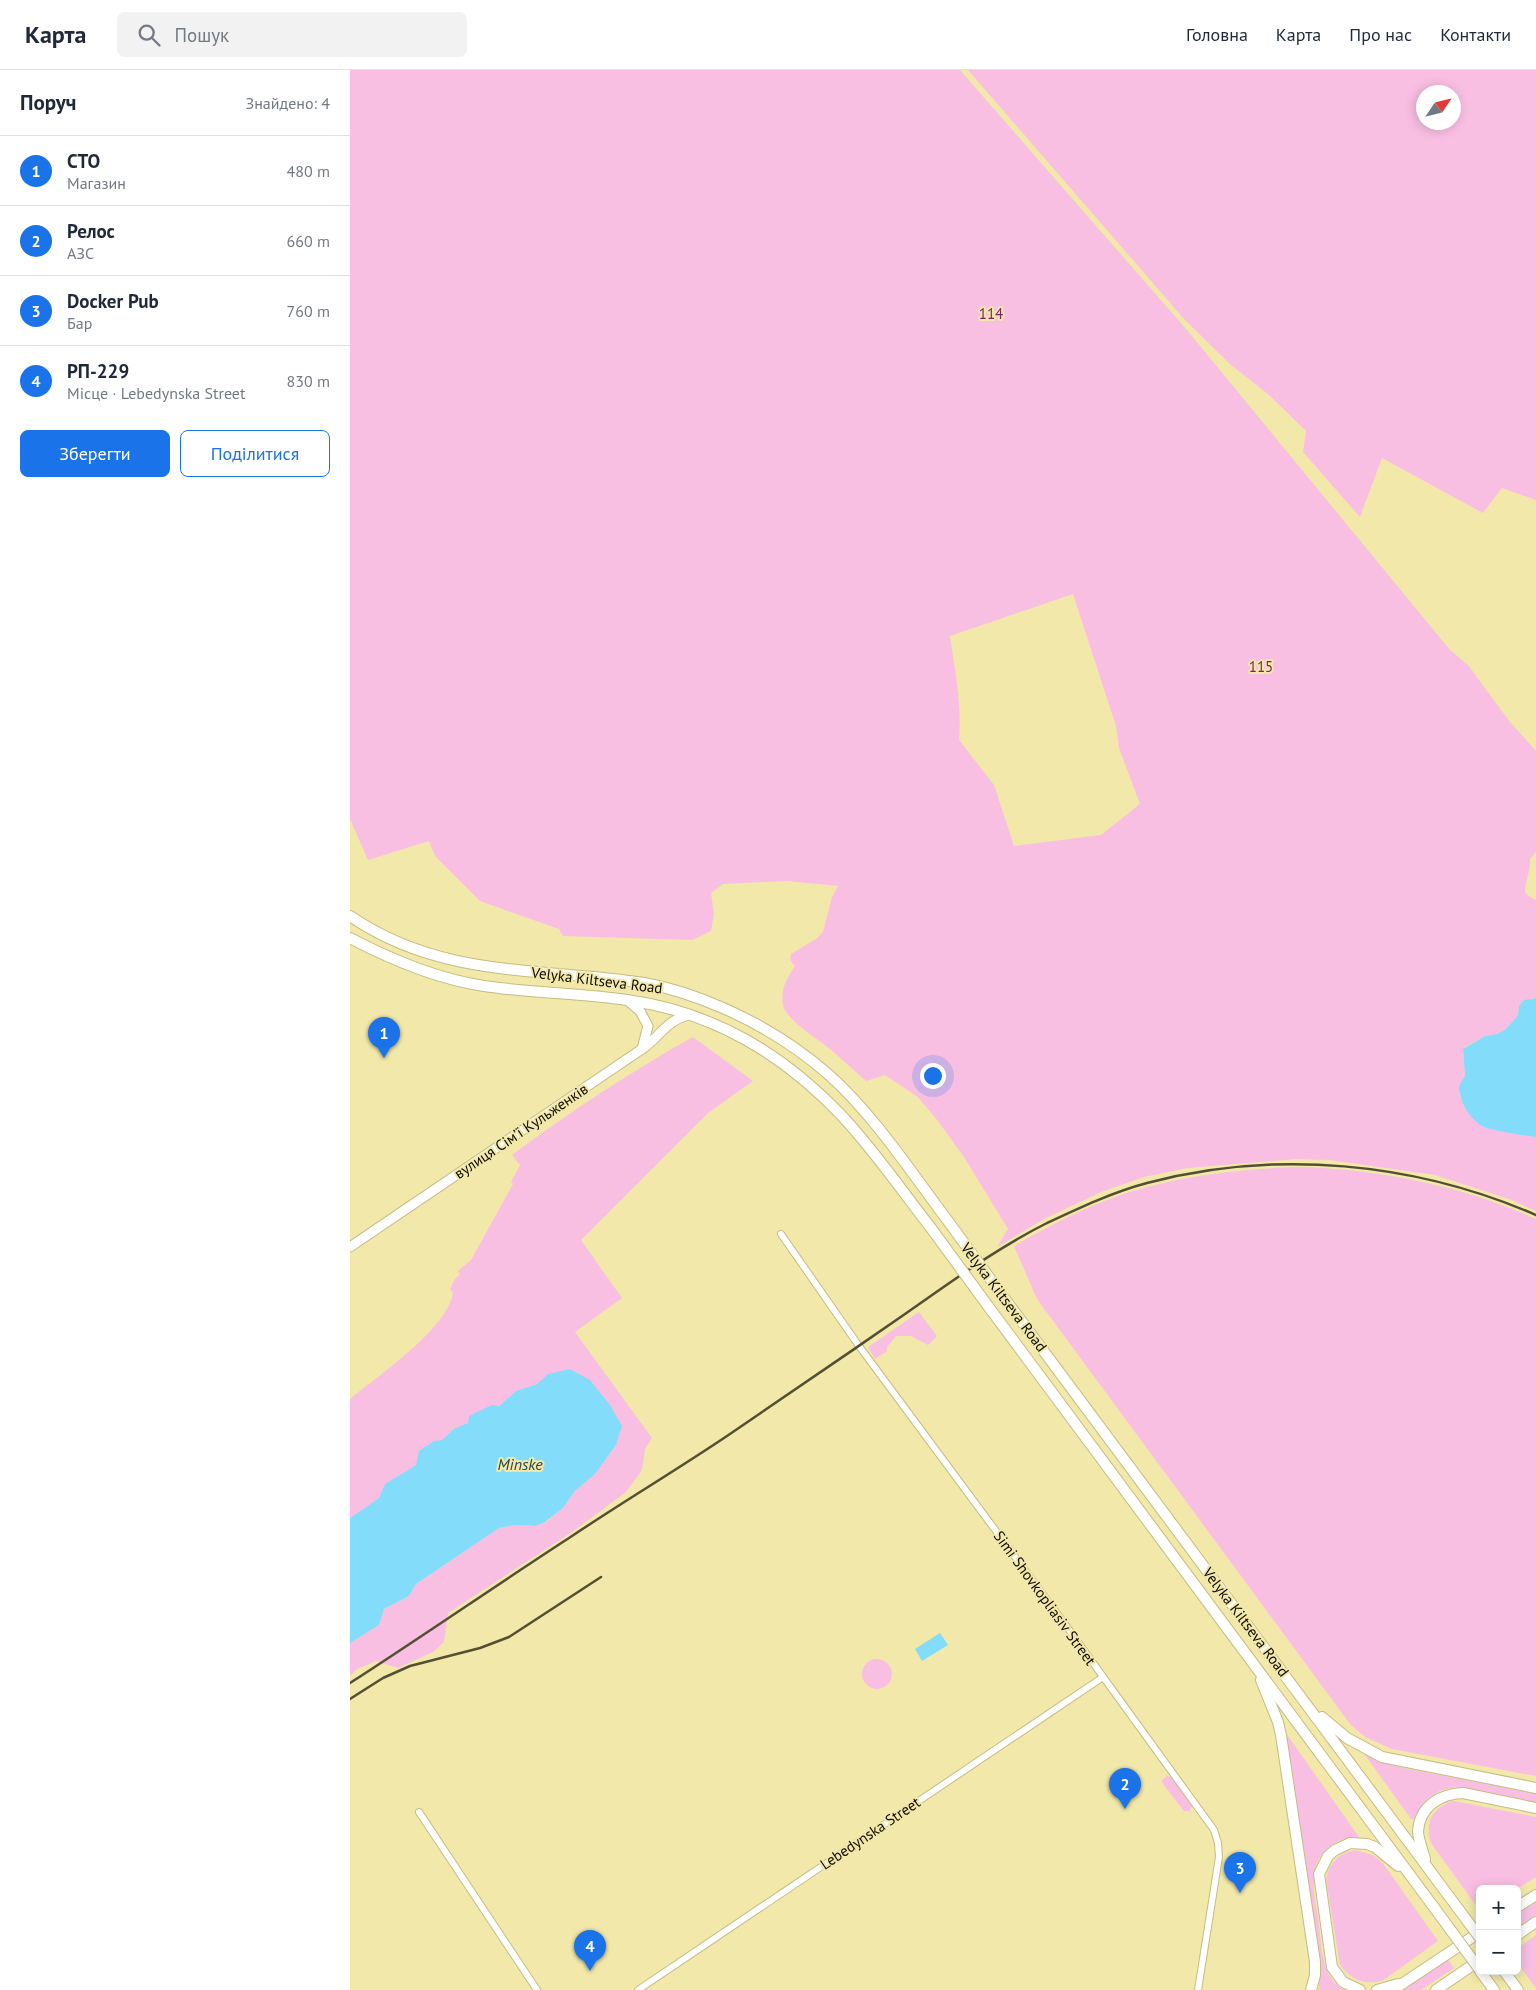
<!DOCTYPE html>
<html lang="uk">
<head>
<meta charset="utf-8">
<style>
  body { margin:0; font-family:"PT Sans",sans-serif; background:#f2f2f3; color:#1f2937 }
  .controls { position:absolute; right:15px; bottom:15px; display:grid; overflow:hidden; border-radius:8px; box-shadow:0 2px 12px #0003 }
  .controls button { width:45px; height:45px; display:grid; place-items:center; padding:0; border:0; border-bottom:1px solid #e0e1e3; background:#fff; color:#1f2937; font:25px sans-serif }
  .compass { position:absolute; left:1066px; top:15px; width:45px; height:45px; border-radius:50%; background:#fff; box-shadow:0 2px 12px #0003; rotate:55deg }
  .you { position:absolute; left:582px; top:1005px; width:18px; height:18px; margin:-12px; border:4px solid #fff; border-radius:50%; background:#1a73e8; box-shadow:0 0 0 8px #1a73e833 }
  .badge { display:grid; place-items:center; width:32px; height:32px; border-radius:50%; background:#1a73e8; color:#fff; font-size:16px; font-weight:700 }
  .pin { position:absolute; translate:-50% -41px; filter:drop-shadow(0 1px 2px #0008) }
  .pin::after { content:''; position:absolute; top:26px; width:18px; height:15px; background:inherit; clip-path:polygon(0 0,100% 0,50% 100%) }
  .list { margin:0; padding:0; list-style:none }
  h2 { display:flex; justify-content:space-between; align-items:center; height:65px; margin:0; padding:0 20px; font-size:21px }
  h2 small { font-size:16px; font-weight:400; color:#747a83 }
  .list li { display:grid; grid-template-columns:32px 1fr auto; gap:15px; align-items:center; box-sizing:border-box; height:70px; padding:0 20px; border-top:1px solid #e0e1e3 }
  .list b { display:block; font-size:19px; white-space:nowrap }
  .list p { margin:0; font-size:16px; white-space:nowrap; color:#747a83 }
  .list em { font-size:16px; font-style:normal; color:#747a83 }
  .actions { display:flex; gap:10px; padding:15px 20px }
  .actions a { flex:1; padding:11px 0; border:1px solid #1a73e8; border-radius:8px; text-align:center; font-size:18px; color:#1a73e8 }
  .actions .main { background:#1a73e8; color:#fff }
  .icon { flex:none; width:28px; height:28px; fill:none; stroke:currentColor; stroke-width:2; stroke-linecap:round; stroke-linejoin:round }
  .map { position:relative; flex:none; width:1186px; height:1920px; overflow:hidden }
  header { display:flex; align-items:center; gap:30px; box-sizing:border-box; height:70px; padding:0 25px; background:#fff; border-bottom:1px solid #e0e1e3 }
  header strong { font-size:24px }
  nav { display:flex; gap:28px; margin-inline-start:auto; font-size:18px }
  .search { width:350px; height:45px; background:#f2f2f3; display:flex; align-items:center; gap:12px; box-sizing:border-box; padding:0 18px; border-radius:8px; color:#747a83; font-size:19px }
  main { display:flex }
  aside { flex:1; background:#fff }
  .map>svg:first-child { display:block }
</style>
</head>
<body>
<header>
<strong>Карта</strong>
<div class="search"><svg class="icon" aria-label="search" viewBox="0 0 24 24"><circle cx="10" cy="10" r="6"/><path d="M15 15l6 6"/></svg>Пошук</div>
<nav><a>Головна</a><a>Карта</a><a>Про нас</a><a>Контакти</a></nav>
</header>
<main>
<aside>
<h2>Поруч<small>Знайдено: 4</small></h2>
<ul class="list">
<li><span class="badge">1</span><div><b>СТО</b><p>Магазин</p></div><em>480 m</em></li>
<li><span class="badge">2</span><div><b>Релос</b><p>АЗС</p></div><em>660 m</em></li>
<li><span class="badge">3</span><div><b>Docker Pub</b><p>Бар</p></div><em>760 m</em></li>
<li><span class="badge">4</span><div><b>РП-229</b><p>Місце · Lebedynska Street</p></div><em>830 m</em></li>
</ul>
<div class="actions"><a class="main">Зберегти</a><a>Поділитися</a></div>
</aside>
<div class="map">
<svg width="1186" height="1920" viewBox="0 0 1186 1920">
  <rect width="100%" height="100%" fill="#f1e8aa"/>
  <g fill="#f9bfe3" fill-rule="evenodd">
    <path d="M0,0h610l227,260 263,320 18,15 42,57 26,29v101l-6,7c1,12 -5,22 -5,33l5,5 6,3v98h-4l-13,8 -1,9 -12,14 -9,5 -12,2 -20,11 -2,5 2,24 -6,17 6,15 71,29v74l-24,-11 -77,-25 -105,-15 -34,-1 -108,9 -44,9 -43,15 -55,26 -49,29 11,-18 -44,-72 -26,-36 -20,-24 -33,-22 -19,6c-14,-12 -27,-25 -41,-36 -11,-8 -39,-26 -42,-40 -3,-15 4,-27 12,-39l-5,-6 1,-6 25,-15 7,-7 9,-35 6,-11 -51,-5 -64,3 -12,9 3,21 -3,17 -19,9 -129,-4 -4,-7 -79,-28 -45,-45 -6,-15 -61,19 -18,-41zM723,524l43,132 3,22 21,56 -39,31 -87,11 -20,-61 -35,-45c3,-35 -4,-69 -9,-104z"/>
    <path d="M618,0h568v430l-34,-12 -19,25 -101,-55 -22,59 -57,-65 3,-21 -38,-37 -37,-29 -46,-45zM1104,22v30h-30v-30z"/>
    <path d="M343,967l60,44 -45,32 -127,127 41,58 -47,34 77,106 -7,11 -3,21 -16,22 -54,40 -124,81 -4,29 -11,10 -35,16 -22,-7 -19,8 -7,7v-33l29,-18 5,-16 25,-13 7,-12 83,-56 17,-3 20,1 10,-4 17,-14 12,-17 20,-17 21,-29 -67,-71 -12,10 -21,7 -17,15 -31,17 -13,5 -39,37 -30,19 -7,14 -29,20v-119c29,-24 97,-70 103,-106l-3,-4 5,-10 5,-5 -2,-3 13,-11 42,-76 -2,-2 9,-17 -8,-10c58,-43 118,-83 181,-118z"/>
    <path d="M945,1097c79,1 169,19 241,52v557l-144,-27 -27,-12 -15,-13 -313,-425 -23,-53c42,-24 86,-47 133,-59 48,-13 98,-18 148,-20z"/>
    <path d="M569,1242l18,24 -9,9 -17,-9h-15l-9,11v4l-12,8 -7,-12z"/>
    <circle cx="527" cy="1604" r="15"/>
    <path d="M938,1666l71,101c-22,-1 -43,14 -45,38 -2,15 3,34 5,49 3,25 2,50 24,66h-24v-27l-33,-226z"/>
    <path d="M1015,1685l38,13 133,25v9l-74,-15c-24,0 -38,11 -48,32h-3z"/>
    <path d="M817,1706l4,1 21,28 -2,6h-6l-21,-27 -1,-4z"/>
    <path d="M1104,1731l82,16v60l-19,12h-37v22l-49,-68c-7,-20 2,-37 23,-42z"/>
    <path d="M1005,1780l18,5 9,7 56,79 -56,40c-18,4 -31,-1 -42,-16l-14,-85c2,-16 12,-27 29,-30z"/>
    <path d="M1186,1832v13l-19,13v-14z"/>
    <path d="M1186,1865v53l-19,-25v-14z"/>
    <path d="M1097,1888l7,10 -33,22h-22z"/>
  </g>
  <g fill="#83ddfa">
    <path d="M1186,928v139c-9,-1 -47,-7 -54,-11 -13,-8 -23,-25 -23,-40l6,-10 -2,-27 22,-13 12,-2 9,-5 12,-14 1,-9 5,-6z"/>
    <path d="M220,1299l20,11 20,25 12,21 -6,19 -21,29 -20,17 -12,17 -18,14 -9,4 -20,-1 -17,3 -83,56 -7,12 -25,13 -5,16 -29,18v-125l29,-20 6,-14 31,-19 3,-14 15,-10 8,-1 13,-12 13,-5 1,-7 23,-11 7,1 17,-15 21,-7 11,-10z"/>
    <path d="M590,1563l8,12 -26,16 -7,-12z"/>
  </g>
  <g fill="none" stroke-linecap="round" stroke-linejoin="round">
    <defs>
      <g id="street">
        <path d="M431,1164l78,112 208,281 147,203 4,13 1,14 -21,133"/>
        <path d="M69,1742l118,178"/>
        <path d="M288,1920l465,-313"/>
      </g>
      <g id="secondary">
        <path d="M277,930l13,11 8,15 -6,23"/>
        <path d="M0,1177l292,-198c18,-12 24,-29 47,-34"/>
      </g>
      <g id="primary">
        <path d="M0,846c92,63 190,51 294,67 28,5 54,14 79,25 39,17 73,38 105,66 45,40 81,95 117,143"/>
        <path d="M0,868c42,22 87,41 134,48 47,7 96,7 143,14 86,12 155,53 215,116 32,34 60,75 89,112"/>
        <path d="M652,1225l446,600"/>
        <path d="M638,1236l445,600"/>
        <path d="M911,1610l17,42 3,13 34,227v13l-4,15"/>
        <path d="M972,1647l25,21 35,19 154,31"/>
        <path d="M1075,1789c-2,-8 -7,-20 -7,-28 2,-25 22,-37 45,-38l73,15"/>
        <path d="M1167,1837l19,-12"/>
        <path d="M1167,1865l19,-13"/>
        <path d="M1130,1901l14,19"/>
        <path d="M1154,1901l14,19"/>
        <path d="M1010,1920l-17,-8 -11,-15 -13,-93 9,-18 7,-6 15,-7 17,1 8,3 23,19"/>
        <path d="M1027,1920l21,-6"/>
        <path d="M1043,1920l87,-58"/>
        <path d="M1086,1920l44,-30"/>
      </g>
    </defs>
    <use href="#street" stroke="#c5bc80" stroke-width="8"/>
    <use href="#secondary" stroke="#c5bc80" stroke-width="11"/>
    <use href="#primary" stroke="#c5bc80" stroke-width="12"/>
    <use href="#street" stroke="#fff" stroke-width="6"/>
    <use href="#secondary" stroke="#fff" stroke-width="9"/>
    <use href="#primary" stroke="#fff" stroke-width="10"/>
    <g stroke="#544f33" stroke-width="2.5">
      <path d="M0,1613c73,-47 145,-97 219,-145 52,-35 106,-67 158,-102 60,-41 119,-81 178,-122 46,-32 92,-66 142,-91 32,-15 66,-31 100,-40 129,-34 267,-21 389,32"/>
      <path d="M0,1629l33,-21 27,-12 70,-18 29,-11 92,-60"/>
    </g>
    <defs>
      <g id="primary-bridge">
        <path d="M595,1147l57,78"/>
        <path d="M581,1158l57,78"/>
        <path d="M1098,1825l32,43"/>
        <path d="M1083,1836l47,64"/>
      </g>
    </defs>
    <use href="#primary-bridge" stroke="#c5bc80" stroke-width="12" stroke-linecap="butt"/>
    <use href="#primary-bridge" stroke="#fff" stroke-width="10"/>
  </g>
  <g text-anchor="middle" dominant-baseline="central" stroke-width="4" stroke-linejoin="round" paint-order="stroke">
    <g font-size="15" fill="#802066" stroke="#f1e8aa">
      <text x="641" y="243">114</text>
      <text x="911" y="596">115</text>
    </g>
    <g font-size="15" fill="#100c00" stroke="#f1e8aa">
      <text transform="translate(247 910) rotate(7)">Velyka Kiltseva Road</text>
      <text transform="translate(171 1061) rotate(-34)">вулиця Сімʼї Кульженків</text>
      <text transform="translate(654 1227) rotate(53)">Velyka Kiltseva Road</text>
      <text transform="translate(695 1528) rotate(54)">Simi Shovkopliasiv Street</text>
      <text transform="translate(896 1552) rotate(53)">Velyka Kiltseva Road</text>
      <text transform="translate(520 1763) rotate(-34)">Lebedynska Street</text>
    </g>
    <g font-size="16" font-style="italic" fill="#2a4650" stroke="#f1e8aa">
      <text x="170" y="1394">Minske</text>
    </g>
  </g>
</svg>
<div class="controls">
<button>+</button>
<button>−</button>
</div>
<svg class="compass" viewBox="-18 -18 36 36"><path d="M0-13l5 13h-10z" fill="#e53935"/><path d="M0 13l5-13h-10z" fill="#747a83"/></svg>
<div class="you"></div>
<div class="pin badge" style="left:34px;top:988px">1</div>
<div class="pin badge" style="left:775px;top:1739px">2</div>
<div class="pin badge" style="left:890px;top:1823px">3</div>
<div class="pin badge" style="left:240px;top:1901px">4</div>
</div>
</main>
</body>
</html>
